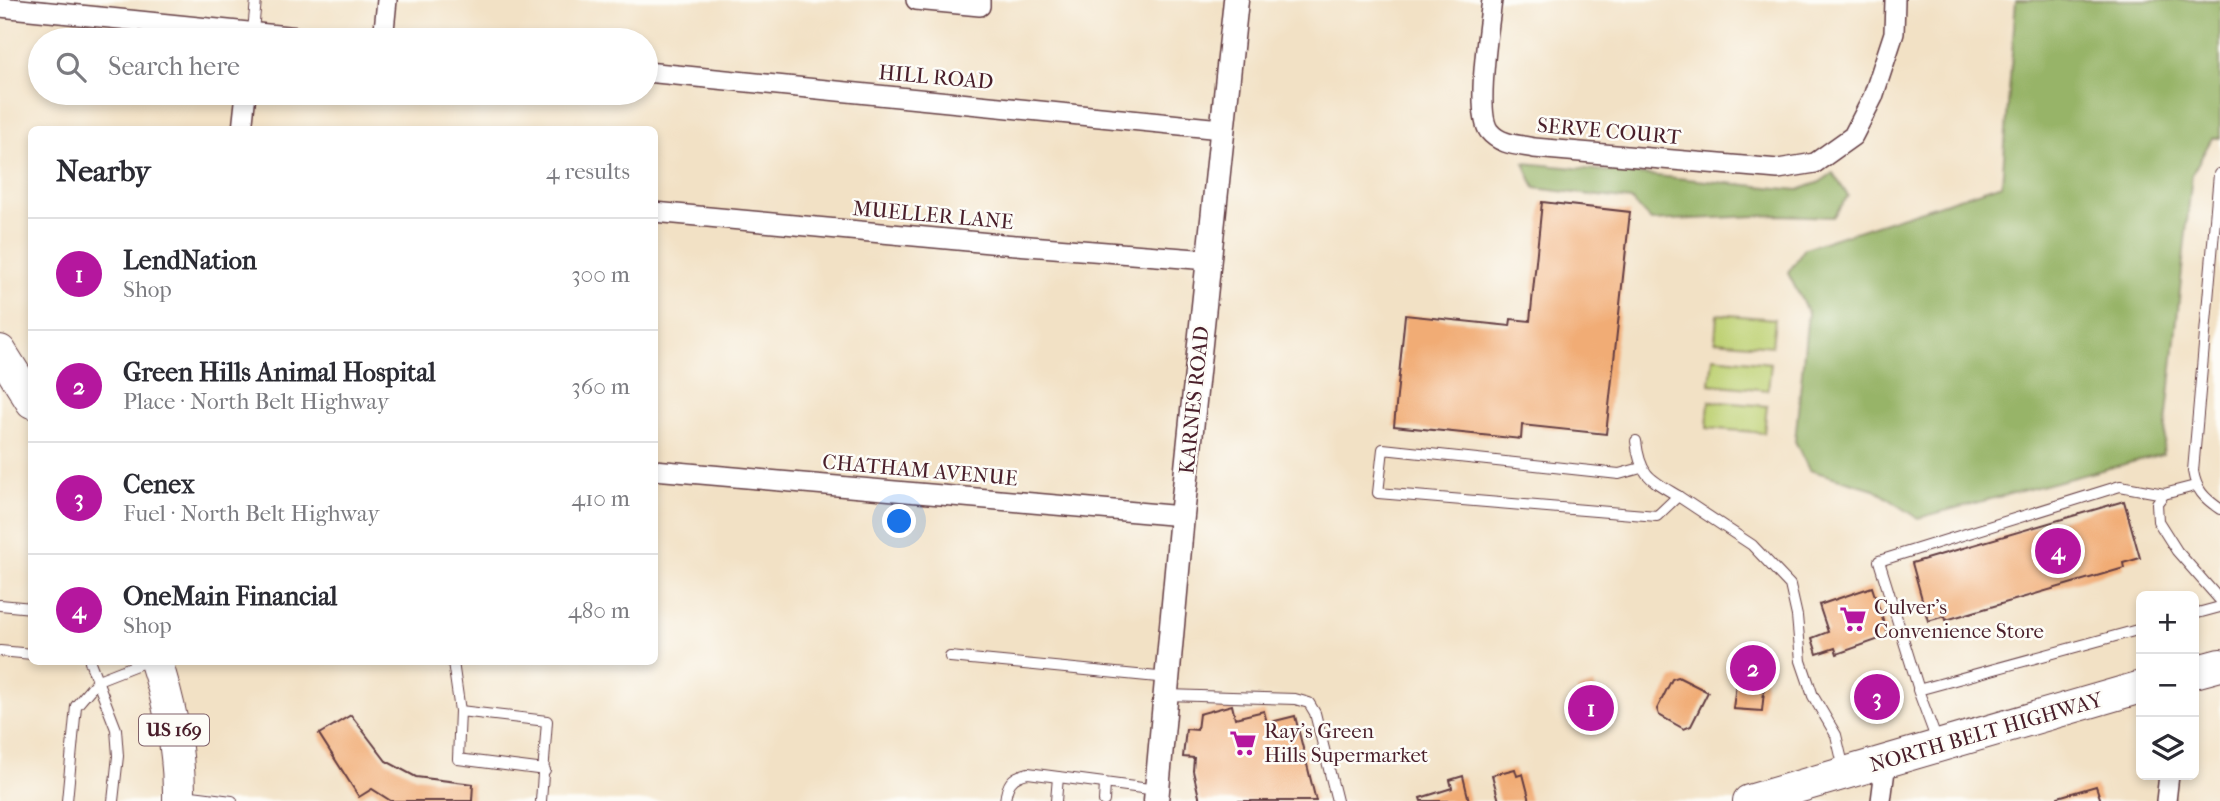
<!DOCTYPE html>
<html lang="en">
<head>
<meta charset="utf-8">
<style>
  body { margin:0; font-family:"IM FELL French Canon",serif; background:#f7f7f7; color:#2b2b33 }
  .controls { position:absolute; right:21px; bottom:21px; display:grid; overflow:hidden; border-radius:10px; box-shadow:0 4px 10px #0003 }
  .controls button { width:63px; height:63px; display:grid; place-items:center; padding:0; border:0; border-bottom:2px solid #e1e1e2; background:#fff; color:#2b2b33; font:35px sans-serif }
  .you { position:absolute; left:900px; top:522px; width:24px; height:24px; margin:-18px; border:5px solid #fff; border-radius:50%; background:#1a73e8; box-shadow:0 0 0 10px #1a73e833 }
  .badge { display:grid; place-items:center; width:46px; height:46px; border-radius:50%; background:#b5179e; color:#fff; font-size:23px; font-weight:700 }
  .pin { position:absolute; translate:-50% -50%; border:4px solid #fff; box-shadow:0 2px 7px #0006 }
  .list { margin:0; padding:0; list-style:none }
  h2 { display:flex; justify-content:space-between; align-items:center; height:91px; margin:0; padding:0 28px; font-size:30px }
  h2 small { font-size:23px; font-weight:400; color:#7c7c81 }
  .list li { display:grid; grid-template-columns:46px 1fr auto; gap:21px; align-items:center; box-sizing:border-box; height:112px; padding:0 28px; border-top:2px solid #e1e1e2 }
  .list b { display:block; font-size:26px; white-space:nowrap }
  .list p { margin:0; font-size:23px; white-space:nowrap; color:#7c7c81 }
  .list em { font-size:23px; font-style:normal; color:#7c7c81 }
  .icon { flex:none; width:38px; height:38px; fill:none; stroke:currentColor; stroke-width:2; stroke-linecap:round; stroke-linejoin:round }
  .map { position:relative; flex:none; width:2220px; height:801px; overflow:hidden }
  .search { position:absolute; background:#fff; box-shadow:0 4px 10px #0003; left:28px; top:28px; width:630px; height:77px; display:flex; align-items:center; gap:18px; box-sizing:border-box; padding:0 24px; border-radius:38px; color:#7c7c81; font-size:26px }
  .panel { position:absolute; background:#fff; box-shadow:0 4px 10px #0003; left:28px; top:126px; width:630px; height:539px; border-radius:10px }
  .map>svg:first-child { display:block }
</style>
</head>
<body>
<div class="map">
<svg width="2220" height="801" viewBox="0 0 2220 801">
  <rect width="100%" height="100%" fill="#fdfcf7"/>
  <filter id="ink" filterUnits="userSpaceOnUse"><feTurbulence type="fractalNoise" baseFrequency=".0143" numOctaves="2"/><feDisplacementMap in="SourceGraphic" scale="14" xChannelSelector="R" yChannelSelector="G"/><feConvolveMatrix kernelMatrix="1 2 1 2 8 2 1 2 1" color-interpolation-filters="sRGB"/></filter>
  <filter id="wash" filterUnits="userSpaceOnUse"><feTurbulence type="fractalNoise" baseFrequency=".00686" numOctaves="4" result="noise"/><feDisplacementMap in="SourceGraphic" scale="28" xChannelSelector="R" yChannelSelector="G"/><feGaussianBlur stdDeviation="1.57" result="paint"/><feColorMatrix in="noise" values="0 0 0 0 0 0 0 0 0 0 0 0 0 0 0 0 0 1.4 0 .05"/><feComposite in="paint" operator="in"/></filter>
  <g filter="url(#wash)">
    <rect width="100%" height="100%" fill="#f2e1c5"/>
    <g fill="#bfd276" stroke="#847850" stroke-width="2">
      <path d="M1717,314l58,5 -3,27 -57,-5z"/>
      <path d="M1713,357l58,6 -3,27 -58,-6z"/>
      <path d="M1709,401l58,5 -3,27 -57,-5z"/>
    </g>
    <g fill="#97b467" stroke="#706a49" stroke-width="2">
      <path d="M2016,0h204v138h-8l-20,36 -29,280 -245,64 -44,-29 -65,-19 -14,-29 13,-128 -20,-40 17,-25 197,-64z"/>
      <path d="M1524,163l274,27 22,-8 13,-9 15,23 -15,21 -55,-2 -127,6 -20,-21 -96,-12z"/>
    </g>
    <g id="blocks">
      <g fill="#f1ac74">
        <path d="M1542,202l88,10 -24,222 -84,-9 -1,14 -127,-13 11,-111 105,11 1,-7 19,2z"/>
        <path d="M2124,501l16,57 -17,5 1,5 -178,52 -1,-4 -17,5 -16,-58z"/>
        <path d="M1872,587l16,49 -51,18 -2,-6 -18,6 -5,-16 16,-6 -9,-27z"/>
        <path d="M1742,649l26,3 -6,59 -29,-2 3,-25 2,1z"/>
        <path d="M1678,677l30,15 -17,34 -7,3 -25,-14 -2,-6 15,-30z"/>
        <path d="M1594,684l12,42 -17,5 -12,-41z"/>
        <path d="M1232,705l3,13 29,-7 3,12 28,-7 21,85h-116l-7,-30 1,-13 -11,-1 3,-28 11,1 2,-16z"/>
        <path d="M351,715l35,46 30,16 57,7 -1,17h-81l-19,-12 -13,8 -40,-63z"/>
        <path d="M1515,769l2,7 6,-2 7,27h-31l-7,-26z"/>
        <path d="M1463,776l6,25h-48l-1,-3 32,-10 -2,-8z"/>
        <path d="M2096,786l5,15h-43v-4z"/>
      </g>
    </g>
  </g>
  <g filter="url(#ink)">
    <use href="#blocks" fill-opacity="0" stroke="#633c42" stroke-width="2"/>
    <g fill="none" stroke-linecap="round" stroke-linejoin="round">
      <defs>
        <g id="service">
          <path d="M253,31l3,-31"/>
          <path d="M2219,174l-26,297c3,19 11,27 27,38"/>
          <path d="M1636,441c4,35 14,38 42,55"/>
          <path d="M1641,468l-22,6 -236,-25 -5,44 279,23 21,-20 74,49 38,40 7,31 4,45 12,35 23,39 8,34"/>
          <path d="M2195,486l-31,8 -7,9 1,18 19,30 43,49"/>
          <path d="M0,605l32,3"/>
          <path d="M2194,614l26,-7"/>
          <path d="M0,651l32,3"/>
          <path d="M950,657l218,21"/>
          <path d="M90,662l26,67 2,27 -5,45"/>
          <path d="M453,662l7,49"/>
          <path d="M1919,690l-40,-129 241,-75 44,8"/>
          <path d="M1167,695l128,4 14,4 6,10 22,88"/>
          <path d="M1937,741l-19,-51 223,-61"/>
          <path d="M184,795l48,6"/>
          <path d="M67,801l9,-95 22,-26 46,-18"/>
          <path d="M541,801l6,-80 -87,-10 -2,48 87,11"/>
          <path d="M1005,801c2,-17 6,-24 23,-28l129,17"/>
          <path d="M1056,801l2,-24"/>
          <path d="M1104,801l1,-17"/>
        </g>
        <g id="minor">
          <path d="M916,0l64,6v-6"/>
          <path d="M1492,0c-3,26 -17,112 -3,131 11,14 30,14 45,17l244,21 37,-6 38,-27 20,-39 21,-64 1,-33"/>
          <path d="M0,7l328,33"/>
          <path d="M383,40l4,-40"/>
          <path d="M646,72l575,57"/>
          <path d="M242,130l4,-37"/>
          <path d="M654,212l336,31 219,17"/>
          <path d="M654,470l528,46"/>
          <path d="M1881,801l5,-39"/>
          <path d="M2166,801l3,-26"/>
        </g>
        <path id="tertiary" d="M1156,801l26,-285 54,-516"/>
        <g id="primary">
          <path d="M0,351l32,51"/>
          <path d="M156,662c15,46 24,90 23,139"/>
          <path d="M2194,672l26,-7"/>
          <path d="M1749,801l392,-114"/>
        </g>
      </defs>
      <use href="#service" stroke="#633c42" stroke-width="12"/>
      <use href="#minor" stroke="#633c42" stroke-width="22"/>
      <use href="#tertiary" stroke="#633c42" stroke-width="27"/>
      <use href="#primary" stroke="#633c42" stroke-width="34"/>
      <use href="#service" stroke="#fff" stroke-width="10"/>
      <use href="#minor" stroke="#fff" stroke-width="19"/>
      <use href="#tertiary" stroke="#fff" stroke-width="24"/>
      <use href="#primary" stroke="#fff" stroke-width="32"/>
    </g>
  </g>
  <defs>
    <symbol id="supermarket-bare" viewBox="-9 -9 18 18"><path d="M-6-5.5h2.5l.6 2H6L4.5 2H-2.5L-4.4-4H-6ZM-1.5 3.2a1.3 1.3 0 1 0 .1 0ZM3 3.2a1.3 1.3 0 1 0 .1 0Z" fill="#b5179e" stroke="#fdfcf7" stroke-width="2.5" paint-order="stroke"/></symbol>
  </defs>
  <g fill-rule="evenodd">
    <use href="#supermarket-bare" x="1834" y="600" width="38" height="38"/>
    <use href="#supermarket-bare" x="1224" y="724" width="38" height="38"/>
  </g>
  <g text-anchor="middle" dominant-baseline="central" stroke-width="5" stroke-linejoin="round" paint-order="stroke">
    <rect fill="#fdfcf7" stroke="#806168" stroke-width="2" x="139" y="714.5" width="70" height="31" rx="5"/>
    <g font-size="19" font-weight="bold" fill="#4a1f2b">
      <text x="174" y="730">US 169</text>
    </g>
    <g font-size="21" fill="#4a1f2b" stroke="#fdfcf7">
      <text transform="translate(936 77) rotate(5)">HILL ROAD</text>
      <text transform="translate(1609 131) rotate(5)">SERVE COURT</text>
      <text transform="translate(933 215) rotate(5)">MUELLER LANE</text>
      <text transform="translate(1194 400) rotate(-84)">KARNES ROAD</text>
      <text transform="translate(920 470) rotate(5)">CHATHAM AVENUE</text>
      <text transform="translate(1986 732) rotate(-16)">NORTH BELT HIGHWAY</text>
    </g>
    <g font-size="21" fill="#4a1f2b" stroke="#fdfcf7" text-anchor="start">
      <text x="1874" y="607">Culver's<tspan x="1874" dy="24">Convenience Store</tspan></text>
      <text x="1264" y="731">Ray's Green<tspan x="1264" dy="24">Hills Supermarket</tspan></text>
    </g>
  </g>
</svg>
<div class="controls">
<button>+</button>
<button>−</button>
<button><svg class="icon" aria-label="layers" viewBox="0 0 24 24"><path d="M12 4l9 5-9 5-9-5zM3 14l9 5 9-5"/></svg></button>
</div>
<div class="you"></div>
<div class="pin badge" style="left:1591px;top:708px">1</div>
<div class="pin badge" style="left:1753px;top:668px">2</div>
<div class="pin badge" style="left:1877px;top:697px">3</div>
<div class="pin badge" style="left:2058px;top:551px">4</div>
<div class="search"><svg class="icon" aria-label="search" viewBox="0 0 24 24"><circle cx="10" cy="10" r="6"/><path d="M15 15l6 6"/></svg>Search here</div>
<section class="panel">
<h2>Nearby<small>4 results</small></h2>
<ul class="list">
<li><span class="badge">1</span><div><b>LendNation</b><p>Shop</p></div><em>300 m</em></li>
<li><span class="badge">2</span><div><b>Green Hills Animal Hospital</b><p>Place · North Belt Highway</p></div><em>360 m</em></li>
<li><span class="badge">3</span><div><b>Cenex</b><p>Fuel · North Belt Highway</p></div><em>410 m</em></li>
<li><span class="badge">4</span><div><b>OneMain Financial</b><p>Shop</p></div><em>480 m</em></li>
</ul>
</section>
</div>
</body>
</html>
